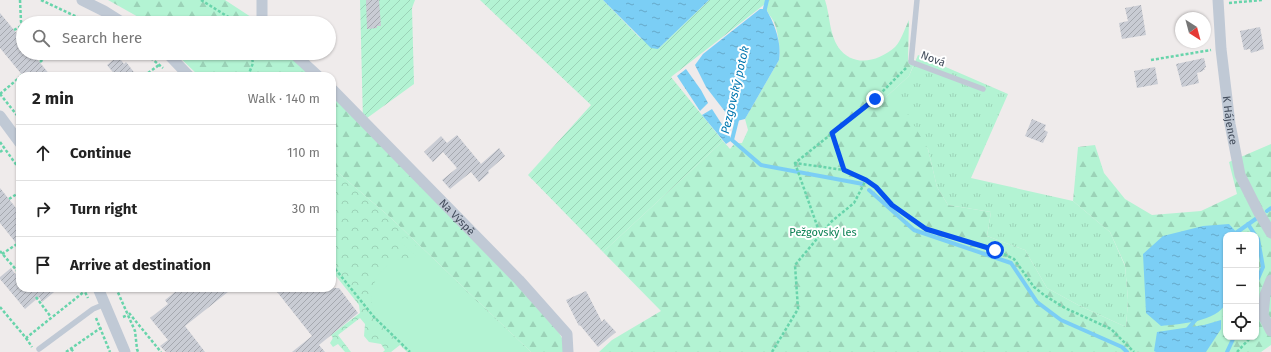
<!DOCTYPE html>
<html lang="en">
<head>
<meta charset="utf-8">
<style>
  body { margin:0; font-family:"Fira Sans",sans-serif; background:#f2f2f2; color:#222 }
  .controls { position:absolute; right:12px; bottom:12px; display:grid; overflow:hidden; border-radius:8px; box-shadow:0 1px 3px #0004 }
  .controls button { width:36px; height:36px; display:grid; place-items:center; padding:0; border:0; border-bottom:1px solid #e0e0e0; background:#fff; color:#222; font:20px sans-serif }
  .compass { position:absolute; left:1175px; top:12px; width:36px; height:36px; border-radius:50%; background:#fff; box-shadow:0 1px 3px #0004; rotate:144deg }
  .stop { position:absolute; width:12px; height:12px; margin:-9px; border:3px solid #0651ee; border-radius:50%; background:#fff }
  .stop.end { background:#0651ee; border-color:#fff; box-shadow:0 1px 4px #0008 }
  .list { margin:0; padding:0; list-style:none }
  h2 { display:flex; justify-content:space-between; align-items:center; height:52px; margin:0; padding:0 16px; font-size:17px }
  h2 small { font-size:13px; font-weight:400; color:#767676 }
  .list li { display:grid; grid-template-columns:26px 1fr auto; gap:12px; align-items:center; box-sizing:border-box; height:56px; padding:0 16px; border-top:1px solid #e0e0e0 }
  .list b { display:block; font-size:15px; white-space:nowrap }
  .list em { font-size:13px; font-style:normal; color:#767676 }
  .icon { flex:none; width:22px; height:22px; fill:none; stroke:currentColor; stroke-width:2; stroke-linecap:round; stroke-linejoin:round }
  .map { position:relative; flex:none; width:1271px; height:352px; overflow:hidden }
  .search { position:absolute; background:#fff; box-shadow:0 1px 3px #0004; left:16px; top:16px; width:320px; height:44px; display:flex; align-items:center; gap:10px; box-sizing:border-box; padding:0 14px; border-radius:22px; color:#767676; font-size:15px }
  .panel { position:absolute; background:#fff; box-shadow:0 1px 3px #0004; left:16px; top:72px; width:320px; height:220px; border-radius:12px }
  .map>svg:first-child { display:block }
</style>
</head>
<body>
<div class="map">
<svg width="1271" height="352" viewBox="0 0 1271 352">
  <defs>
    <pattern id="grass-tufts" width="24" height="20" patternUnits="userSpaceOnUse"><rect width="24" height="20" fill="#b3f3d3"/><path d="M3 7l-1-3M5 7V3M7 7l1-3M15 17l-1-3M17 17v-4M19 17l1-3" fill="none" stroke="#9bd2b7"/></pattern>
    <pattern id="forest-firs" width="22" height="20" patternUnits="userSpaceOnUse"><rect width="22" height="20" fill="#b3f3d3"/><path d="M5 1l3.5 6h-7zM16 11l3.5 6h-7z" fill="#9bd2b7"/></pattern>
    <pattern id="park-crowns" width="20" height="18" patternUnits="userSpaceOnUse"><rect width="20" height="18" fill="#b3f3d3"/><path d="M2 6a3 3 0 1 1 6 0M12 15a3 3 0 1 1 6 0" fill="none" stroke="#9bd2b7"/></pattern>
    <pattern id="garden-furrows" width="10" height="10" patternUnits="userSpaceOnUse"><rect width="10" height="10" fill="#b3f3d3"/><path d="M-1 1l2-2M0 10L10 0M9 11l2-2" fill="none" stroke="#9bd2b7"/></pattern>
    <pattern id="water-ripples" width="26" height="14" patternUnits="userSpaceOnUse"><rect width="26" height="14" fill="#7bcef5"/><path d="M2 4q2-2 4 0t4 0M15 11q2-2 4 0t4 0" fill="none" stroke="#66a9c9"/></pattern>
    <pattern id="building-hatch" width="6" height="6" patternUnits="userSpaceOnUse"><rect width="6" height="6" fill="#c9ccd4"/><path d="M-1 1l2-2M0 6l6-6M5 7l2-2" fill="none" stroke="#a5a8af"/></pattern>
  </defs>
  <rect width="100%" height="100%" fill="#efebeb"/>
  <path fill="url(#grass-tufts)" d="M918,55l90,39 -37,84 102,23 37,31 15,34 3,34 -2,27 -46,-21 -33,-18 -22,-38 -38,-14 4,-24 -43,-7 -11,-18 -9,-38 -42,-52 23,-21z"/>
  <g fill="url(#forest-firs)" fill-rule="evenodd">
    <path d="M108,0h117l35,23h-111z"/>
    <path d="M770,0h55c5,15 4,33 13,47 15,21 40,15 57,0 6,-6 10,-19 14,-27l-1,40 7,1 -6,15 -23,21 16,8 26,44 9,38 11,18 43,7 -4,24 38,14 22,38 33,18 46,21 2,-27 -3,-35 -15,-33 -37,-31 5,-54 17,-2 9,28 21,26 27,16 49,-4 36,-17 -8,-32 42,-18v201l-10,7h-662l13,-12 49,-29 -58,-59 120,-111 7,8 5,-6h7l6,-13 -3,-11 34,-59c2,-9 -1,-29 -5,-38 -4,-8 -9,-10 -8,-20zM1226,235h30v102h-30z"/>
    <path d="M175,53h118l25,23h-76l-1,-2 -6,2h-36z"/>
    <path d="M332,89l219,228 17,33 -1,2h-36l-140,-134 -56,-48 -3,1z"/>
  </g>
  <path fill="url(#park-crowns)" d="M335,170l56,48 140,134h-124l-7,-7 -9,7h-8l2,-2 -4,-6 -12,-2 -5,-6 1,-12 -5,-6 -22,17 13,17h-6l-7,-8 -5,3 -3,-4 3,-5 -2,-3 29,-22 -1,-8 -27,-34v-100z"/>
  <g fill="url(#garden-furrows)">
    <path d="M360,0h55l-3,8 2,76 -51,37z"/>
    <path d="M480,0h123l36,37 19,12 51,-49h61l-99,77 52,64 -120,111 -75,-77 63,-70z"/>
  </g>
  <path fill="#b3f3d3" d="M405,236l11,10 2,-1 112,107h-14l-2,-2v2h-103c-11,-11 -24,-21 -33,-33 -13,-19 -5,-46 14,-57 8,-4 16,-4 25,-5l-18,-16z"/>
  <g fill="url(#water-ripples)">
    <path d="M603,0h106l-51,49 -7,-1z"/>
    <path d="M760,9h6c8,14 16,33 13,51l-34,59 -12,3 -27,-35 -11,-22 8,-11z"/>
    <path d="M686,69l15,21 7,13 -8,8 -23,-35z"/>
    <path d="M712,109l20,31 -6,4 -24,-29z"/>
    <path d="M1229,224l10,11h-13v68c-9,19 -46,21 -65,23l-15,-13 -3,-59 20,-18 40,-10z"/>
    <path d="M1221,320v9l-15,23h-50l-2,-1 3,-19 47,-7z"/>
  </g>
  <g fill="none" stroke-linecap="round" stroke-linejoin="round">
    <g stroke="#7bcef5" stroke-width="4">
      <path d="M764,13l3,-13"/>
      <path d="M738,116l-6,24 29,25 102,19"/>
      <path d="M869,190l45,40 97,33 26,39 24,18 61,27 5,5"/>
      <path d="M1267,211l4,-3"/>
      <path d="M1248,224l7,11"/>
      <path d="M1233,235l24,-17"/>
      <path d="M1256,237l2,2 5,28 -7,16"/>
      <path d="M1187,330l11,-13"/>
      <path d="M1227,352l7,-15"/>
    </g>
  </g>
  <g fill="url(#building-hatch)">
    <path d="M366,0h13l2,26h-4v2l-10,1z"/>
    <path d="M1141,5l5,30 -24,4 -3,-16 9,-2 -3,-13z"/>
    <path d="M0,13l23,28v12h9l19,23h-28l-23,-28z"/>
    <path d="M1260,27l4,22 -13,4 -1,-4 -6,1 -4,-19z"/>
    <path d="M118,56l6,8 2,-2 11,14h-21l-9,-11z"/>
    <path d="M1204,58l2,9 -2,1 1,2h-2v1l-6,2 2,10 -17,4 -6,-23z"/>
    <path d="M1155,67l3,17 -21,4 -3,-17z"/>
    <path d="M1032,119l14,6 -2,5 4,2 -5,11 -18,-7z"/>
    <path d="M457,135l24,29 18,-16 6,8 -17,15 1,2 -10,9 -8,-10 -21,17 -8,-9 15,-12 -14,-16 -10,10 -9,-10 17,-16 6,7z"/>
    <path d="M0,188l20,25v35l-20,-25z"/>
    <path d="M11,268l4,6 5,-4v18h39l-17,14 -3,-5 -14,12 -25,-30v-2z"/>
    <path d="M180,288h53l-48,38 20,26h-39l-6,-6 8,-6 -18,-22 18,-14 -3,-4z"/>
    <path d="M274,288h65l19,25 -39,32 6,7h-33l20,-16z"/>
    <path d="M586,291l16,31 2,-3 12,13 -18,15 -18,-22 -1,1 -13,-26z"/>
  </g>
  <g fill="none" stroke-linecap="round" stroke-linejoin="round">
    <g stroke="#68d4ab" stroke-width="2.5" stroke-dasharray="3 2" stroke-linecap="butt">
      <path d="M20,0l1,22 2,2"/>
      <path d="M41,0l49,23"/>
      <path d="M201,0l37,23"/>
      <path d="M1229,3l33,-3"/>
      <path d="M241,23l11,-2"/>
      <path d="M14,30l9,-5"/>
      <path d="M142,53l10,6 11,9"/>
      <path d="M1151,60l60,-10"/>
      <path d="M40,62l6,-5"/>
      <path d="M906,68l-31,31 -80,64 49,7 22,10 10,7 16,18 33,24 70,21 19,9 20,28 10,8 21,13 46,21 23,23"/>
      <path d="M65,73l2,3"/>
      <path d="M21,76l1,-1"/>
      <path d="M144,76l15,-11"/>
      <path d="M248,76l5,-13 -2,-10"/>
      <path d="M0,94l20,25"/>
      <path d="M0,94l20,-17"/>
      <path d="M832,133l12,37"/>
      <path d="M0,142l20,28"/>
      <path d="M0,152l4,-3"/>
      <path d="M795,163l25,71"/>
      <path d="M9,199l11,-7"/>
      <path d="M0,251l18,21"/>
      <path d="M2,254l15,-10"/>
      <path d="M332,265l42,52 36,35"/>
      <path d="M83,288l5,10"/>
      <path d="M116,288l19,43 2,18 1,3"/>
      <path d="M36,297l15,20"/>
      <path d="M0,307l26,31 59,-47"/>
      <path d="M129,313l32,39"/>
      <path d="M123,317l5,-2"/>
      <path d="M96,318l14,34"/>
      <path d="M26,338l6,9"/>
      <path d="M71,349l3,3"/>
      <path d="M66,352l36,-25"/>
      <path d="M772,352l26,-43 -3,-44 37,-44 22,-18 12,-23"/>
      <path d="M1237,352l14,-15"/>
    </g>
    <g stroke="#c0c9d5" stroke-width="5.5">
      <path d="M917,0l-6,62 72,27"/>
      <path d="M39,349l54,-40 12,-5"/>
    </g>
    <g stroke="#c0c9d5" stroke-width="11">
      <path d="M82,0l22,11 19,12"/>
      <path d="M262,0v19l1,4"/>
      <path id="s1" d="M1218,0l3,49 9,75 10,51 19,38 12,20"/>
      <path d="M167,53l22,23"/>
      <path d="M293,53l25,23"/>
      <path id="s2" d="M332,89l187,191 48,54 1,18"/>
      <path d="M0,116l20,27"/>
      <path d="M1271,280l-6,15 -2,20 8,16"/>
      <path d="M98,288l27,64"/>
    </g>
  </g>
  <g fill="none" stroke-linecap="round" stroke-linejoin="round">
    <path stroke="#0651ee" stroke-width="5" d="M875,99l-43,34 12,37 22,10 10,7 16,18 34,24 69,21"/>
  </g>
  <g text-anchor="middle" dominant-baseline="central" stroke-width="4" stroke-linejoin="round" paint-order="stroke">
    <g font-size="11" fill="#424c5b" stroke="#fff">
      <text transform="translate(933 59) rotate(21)">Nová</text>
      <text stroke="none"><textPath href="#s1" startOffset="121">K Hájence</textPath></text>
      <text stroke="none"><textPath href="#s2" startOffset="179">Na Výspě</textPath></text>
    </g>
    <g font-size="11" fill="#0d8255" stroke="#fff">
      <text x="823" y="232">Pežgovský les</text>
    </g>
    <g font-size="12" font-style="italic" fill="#0077b0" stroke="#fff">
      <text transform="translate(735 90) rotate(-77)">Pezgovský potok</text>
    </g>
  </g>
</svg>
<div class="controls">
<button>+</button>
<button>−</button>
<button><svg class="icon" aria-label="locate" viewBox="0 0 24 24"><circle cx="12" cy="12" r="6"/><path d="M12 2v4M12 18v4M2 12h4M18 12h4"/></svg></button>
</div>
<svg class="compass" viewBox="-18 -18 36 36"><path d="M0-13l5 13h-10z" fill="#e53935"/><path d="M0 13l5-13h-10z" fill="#767676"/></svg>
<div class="stop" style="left:995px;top:250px"></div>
<div class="stop end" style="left:875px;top:99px"></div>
<div class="search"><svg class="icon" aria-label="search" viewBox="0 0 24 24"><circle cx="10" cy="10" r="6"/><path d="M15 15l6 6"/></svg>Search here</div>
<section class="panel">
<h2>2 min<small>Walk · 140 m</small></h2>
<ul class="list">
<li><svg class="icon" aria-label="ahead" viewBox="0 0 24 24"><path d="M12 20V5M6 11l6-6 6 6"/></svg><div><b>Continue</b></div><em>110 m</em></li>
<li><svg class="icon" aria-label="right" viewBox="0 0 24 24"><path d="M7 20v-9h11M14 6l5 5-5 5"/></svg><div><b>Turn right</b></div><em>30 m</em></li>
<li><svg class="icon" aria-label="arrive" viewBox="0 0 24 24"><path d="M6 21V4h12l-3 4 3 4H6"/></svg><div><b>Arrive at destination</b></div></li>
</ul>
</section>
</div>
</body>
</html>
